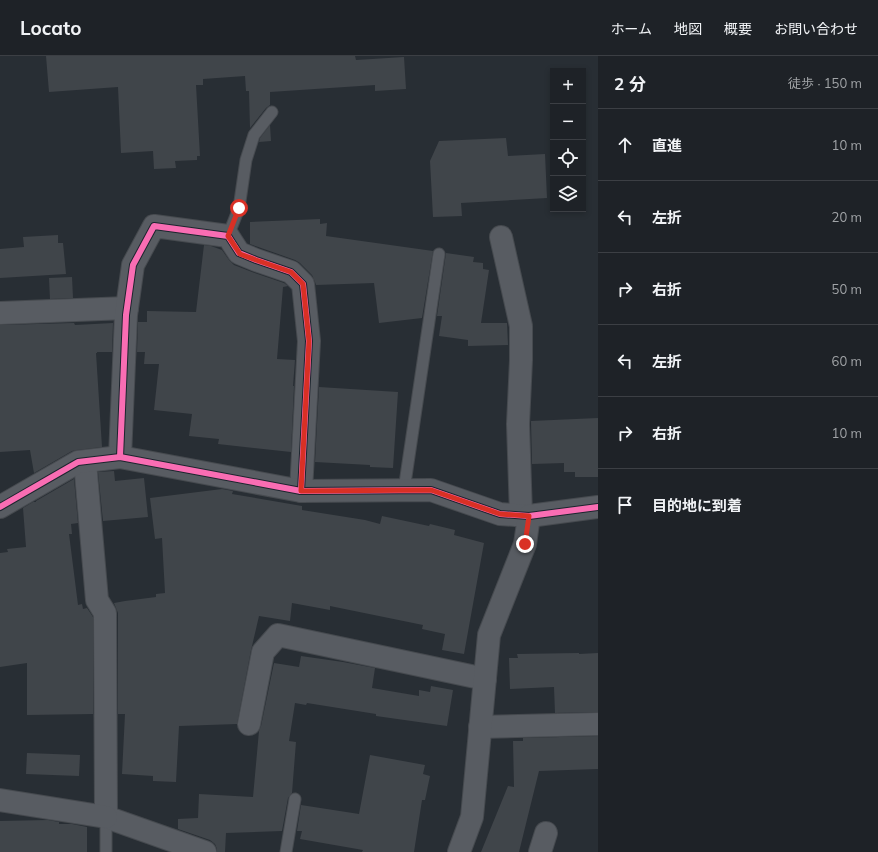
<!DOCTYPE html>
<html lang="ja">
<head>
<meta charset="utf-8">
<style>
  body { margin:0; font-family:Mulish,"Noto Sans JP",sans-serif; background:#262a2f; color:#f1f3f6 }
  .controls { position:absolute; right:12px; top:12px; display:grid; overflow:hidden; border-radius:0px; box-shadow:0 2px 6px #0003 }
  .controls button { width:36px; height:36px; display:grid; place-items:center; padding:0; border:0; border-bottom:1px solid #3c3f44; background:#1e2227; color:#f1f3f6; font:20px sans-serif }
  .stop { position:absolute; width:12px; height:12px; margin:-9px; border:3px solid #d93025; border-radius:50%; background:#fff }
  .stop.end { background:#d93025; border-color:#fff; box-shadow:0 1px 4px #0008 }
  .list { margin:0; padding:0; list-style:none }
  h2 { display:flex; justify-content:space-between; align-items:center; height:52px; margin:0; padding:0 16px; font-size:17px }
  h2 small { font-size:13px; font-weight:400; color:#a1a4a7 }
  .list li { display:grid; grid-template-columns:26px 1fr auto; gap:12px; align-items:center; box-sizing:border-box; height:72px; padding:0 16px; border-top:1px solid #3c3f44 }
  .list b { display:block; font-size:15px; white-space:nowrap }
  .list em { font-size:13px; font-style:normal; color:#a1a4a7 }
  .icon { flex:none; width:22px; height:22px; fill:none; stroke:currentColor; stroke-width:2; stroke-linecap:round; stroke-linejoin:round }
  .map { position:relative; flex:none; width:598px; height:796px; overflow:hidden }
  header { display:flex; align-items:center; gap:24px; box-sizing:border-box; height:56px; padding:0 20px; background:#1e2227; border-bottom:1px solid #3c3f44 }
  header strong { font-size:19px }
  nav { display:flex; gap:22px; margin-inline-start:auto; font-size:14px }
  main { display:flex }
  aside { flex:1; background:#1e2227 }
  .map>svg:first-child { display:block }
</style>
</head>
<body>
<header>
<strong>Locato</strong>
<nav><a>ホーム</a><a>地図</a><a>概要</a><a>お問い合わせ</a></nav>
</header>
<main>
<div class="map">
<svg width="598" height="796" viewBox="0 0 598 796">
  <rect width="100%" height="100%" fill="#282e34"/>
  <g fill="#40454a">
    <path d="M46,0h309l1,4 48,-3 2,32 -31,2v-6l-105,7v13l-4,3 -16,20 -1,-37h-3l-1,-15 -42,3v6h-7l4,71h-3v4l-22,1 1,7 -22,1 -1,-18 -32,2 -3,-66 -69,5z"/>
    <path d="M270,69l1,16 -12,1 1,-4z"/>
    <path d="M506,82l2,18 37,-2 2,44 -86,5 1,13 -29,1 -3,-56 9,-20z"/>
    <path d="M320,163v5l7,-1 -1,13 107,15 -11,67 -43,5 -5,-40 -58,2 -1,-3 -3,-7 -12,-12 -5,-3 -45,-16v-22z"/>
    <path d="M58,179v8h5l3,31 -66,4v-29l24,-2 -1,-10z"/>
    <path d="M204,189l7,1 11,4 7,10 5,5 18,7 32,11 4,3 -5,1 -6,72 18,1 -2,26h1l-3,66 -73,-8 1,-5 -30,-3 3,-22 -38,-4 5,-46h-15l1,-12h-8l1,-30h9v-11l49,1z"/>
    <path d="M446,197l28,4 -1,5 10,1v6l6,1 -8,53h26l1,22 -40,1v-6l-29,-4 3,-20h-5z"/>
    <path d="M72,221l1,21 -23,1 -1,-21z"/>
    <path d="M74,267l1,2 38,-2 -1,29h-15v1h-1l6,94 -25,3 -5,1 -38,22 -4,-23 -30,2v-127z"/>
    <path d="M319,331l79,5 -5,76 -23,-1v-2l-55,-3z"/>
    <path d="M598,362v59h-23v-5h-11v-9l-32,1 -1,-43z"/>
    <path d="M114,415l1,10 29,-3 4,39 -45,4 -5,-49z"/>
    <path d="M74,423l4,44 -7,1 1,10h-3l9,71 4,-1 1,5 4,-1 6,9v97l-66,1v-52l-27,4v-114l8,-1 -1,-3 19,-2 -3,-39 10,-6h3v-1z"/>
    <path d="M222,433l11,2 -1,3 70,12v4l63,10 15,4 2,-8 47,10 1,-2 25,6 -1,5 30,8 -20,111 -22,-4 3,-16 -23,-5 1,-4 -93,-19v4l-38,-7 -2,18 -31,-5 -7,30 -1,4 -14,74 -58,2 -3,56 -23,-1v-5l-31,-2 3,-60h-7v-101l-4,-10 11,-2 31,-4v-3l9,-1 -3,-55 -7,1 -5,-41z"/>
    <path d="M579,597v1l19,-1v59l-43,1 -1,-26 -44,2 -1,-31h9l-1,-4z"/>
    <path d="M301,600l42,6 32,6 -3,20 47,8v-6l11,2 1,-6 22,4 -6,36 -71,-10v-2l-69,-11 -1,2 -11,-2 -6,38 7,1 -4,51 -4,5 -6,33 -56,2 -1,19h-8v-3l-2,-5 -5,-4 -32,-11v-10l20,-1 1,-24 54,3 6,-66 2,-5 13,-63 25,4z"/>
    <path d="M598,680v33l-59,2 -20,81h-38l27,-66 6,1 -1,-46h10v-3z"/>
    <path d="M27,697l53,2 -1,21 -53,-2z"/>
    <path d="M370,699l55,10 -2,9 7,2 -5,24h-3l-8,52h-52l1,-2 -63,-11 2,-8h-5l4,-26 58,9z"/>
    <path d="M48,764l11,2v2h13l15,3v25h-87v-31z"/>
  </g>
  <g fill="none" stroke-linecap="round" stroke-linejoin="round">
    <defs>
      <g id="lane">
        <path d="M228,180l11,-28 7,-48 8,-25 18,-23"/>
        <path d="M404,434l35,-236"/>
        <path d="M106,796v-35"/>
        <path d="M286,796l9,-53"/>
      </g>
      <g id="street">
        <path d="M501,181l20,89v34l-3,64 3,91"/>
        <path d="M0,257l127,-5"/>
        <path d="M120,401l6,-142 7,-50 21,-39 74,10 11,17 17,7 35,12 12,12 6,57 -8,150"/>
        <path d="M85,406l12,138 8,13 1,204 99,35"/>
        <path d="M0,451l78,-45 42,-5 181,34 130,-1 69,24 29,2 69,-9"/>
        <path d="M249,668l14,-72 15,-17 207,44"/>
        <path d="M480,671l118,-3"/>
        <path d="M0,744l106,17"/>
        <path d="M459,796l13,-35 17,-182 36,-91 4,-28"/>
        <path d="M540,796l6,-19"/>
      </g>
    </defs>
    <use href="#lane" stroke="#464a4f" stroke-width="13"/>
    <use href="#street" stroke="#464a4f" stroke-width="24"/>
    <use href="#lane" stroke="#585c62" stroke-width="11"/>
    <use href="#street" stroke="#585c62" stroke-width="22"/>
    <defs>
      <g id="cycleway">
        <path d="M120,401l6,-142 7,-50 21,-39 74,10 11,17 17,7 35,12 12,12 6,57 -8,150"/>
        <path d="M0,451l78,-45 42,-5 181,34 130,-1 69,24 29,2 69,-9"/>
      </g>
    </defs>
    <use href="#cycleway" stroke="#1c252e" stroke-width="8"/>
    <use href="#cycleway" stroke="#f96db3" stroke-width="6"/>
  </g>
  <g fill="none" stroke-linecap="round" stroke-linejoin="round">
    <path stroke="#d93025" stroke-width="5" d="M239,152l-11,28 12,18 16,6 35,12 12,12 6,57 -8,150 130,-1 69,24 29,2 -4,28"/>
  </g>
</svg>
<div class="controls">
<button>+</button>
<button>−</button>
<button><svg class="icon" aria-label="locate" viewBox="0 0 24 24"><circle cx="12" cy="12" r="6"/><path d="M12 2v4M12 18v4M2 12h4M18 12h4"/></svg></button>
<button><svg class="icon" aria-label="layers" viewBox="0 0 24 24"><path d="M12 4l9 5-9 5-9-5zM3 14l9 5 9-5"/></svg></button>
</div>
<div class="stop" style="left:239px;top:152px"></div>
<div class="stop end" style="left:525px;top:488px"></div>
</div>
<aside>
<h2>2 分<small>徒歩 · 150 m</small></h2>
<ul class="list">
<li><svg class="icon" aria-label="ahead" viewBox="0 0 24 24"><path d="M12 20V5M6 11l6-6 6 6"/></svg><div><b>直進</b></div><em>10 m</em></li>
<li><svg class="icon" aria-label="left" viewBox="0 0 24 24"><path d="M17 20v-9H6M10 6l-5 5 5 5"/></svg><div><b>左折</b></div><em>20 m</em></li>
<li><svg class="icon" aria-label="right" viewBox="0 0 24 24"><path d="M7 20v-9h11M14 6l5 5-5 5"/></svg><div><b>右折</b></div><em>50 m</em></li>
<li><svg class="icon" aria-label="left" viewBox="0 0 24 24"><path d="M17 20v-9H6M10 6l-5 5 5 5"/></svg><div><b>左折</b></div><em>60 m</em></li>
<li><svg class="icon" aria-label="right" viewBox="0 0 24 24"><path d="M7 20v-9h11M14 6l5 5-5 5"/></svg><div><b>右折</b></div><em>10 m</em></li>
<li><svg class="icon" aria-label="arrive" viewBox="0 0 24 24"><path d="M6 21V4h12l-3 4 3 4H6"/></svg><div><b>目的地に到着</b></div></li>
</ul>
</aside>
</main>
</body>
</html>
